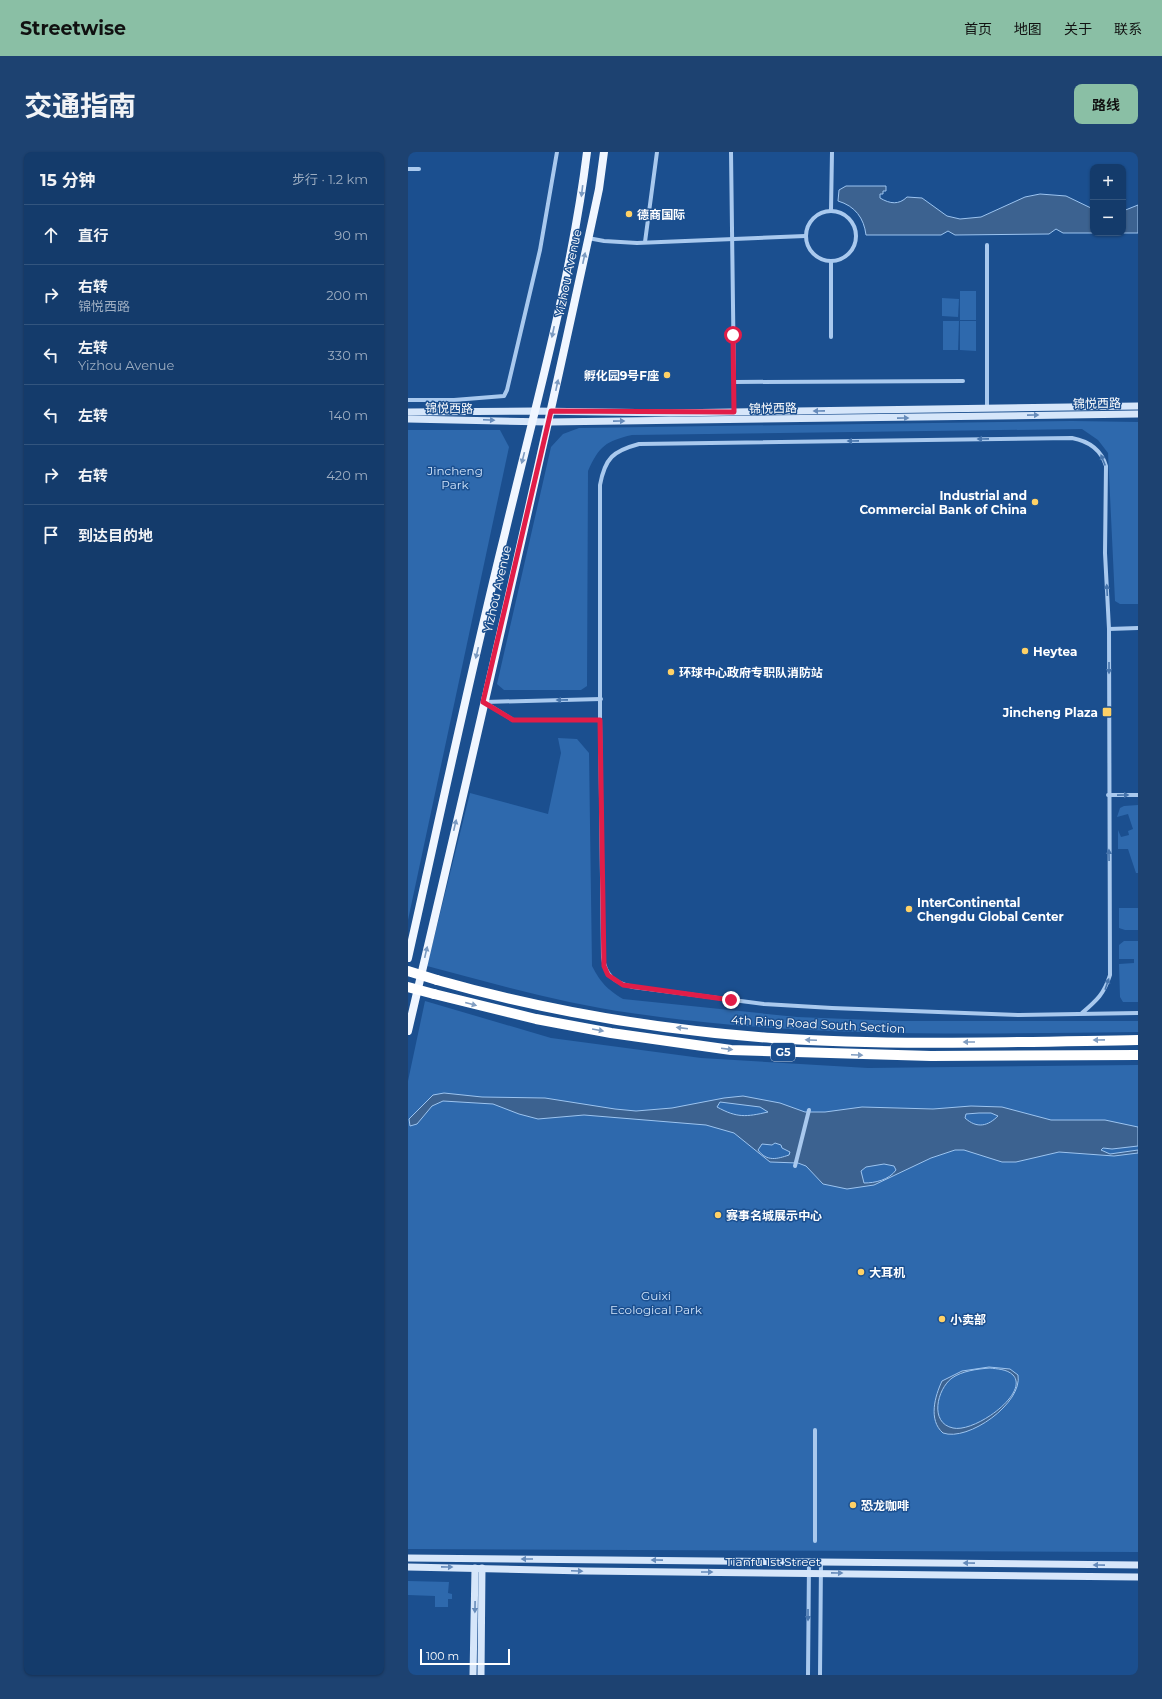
<!DOCTYPE html>
<html lang="zh">
<head>
<meta charset="utf-8">
<style>
  body { margin:0; font-family:Montserrat,"Noto Sans SC",sans-serif; background:#1d4271; color:#f1f3f6 }
  .controls { position:absolute; right:12px; top:12px; display:grid; overflow:hidden; border-radius:8px; box-shadow:0 1px 3px #0004 }
  .controls button { width:36px; height:36px; display:grid; place-items:center; padding:0; border:0; border-bottom:1px solid #33557e; background:#143b6b; color:#f1f3f6; font:20px sans-serif }
  .scale { position:absolute; left:12px; bottom:10px; width:90px; box-sizing:border-box; padding-left:4px; border:2px solid #fff; border-top:0; font-size:11px; line-height:14px; white-space:nowrap; color:#fff; -webkit-text-stroke:3px #1b4f8f; paint-order:stroke }
  .stop { position:absolute; width:12px; height:12px; margin:-9px; border:3px solid #e11d48; border-radius:50%; background:#fff }
  .stop.end { background:#e11d48; border-color:#fff; box-shadow:0 1px 4px #0008 }
  .list { margin:0; padding:0; list-style:none }
  h2 { display:flex; justify-content:space-between; align-items:center; height:52px; margin:0; padding:0 16px; font-size:17px }
  h2 small { font-size:13px; font-weight:400; color:#9dadc1 }
  .list li { display:grid; grid-template-columns:26px 1fr auto; gap:12px; align-items:center; box-sizing:border-box; height:60px; padding:0 16px; border-top:1px solid #33557e }
  .list b { display:block; font-size:15px; white-space:nowrap }
  .list p { margin:0; font-size:13px; white-space:nowrap; color:#9dadc1 }
  .list em { font-size:13px; font-style:normal; color:#9dadc1 }
  .icon { flex:none; width:22px; height:22px; fill:none; stroke:currentColor; stroke-width:2; stroke-linecap:round; stroke-linejoin:round }
  .map { position:relative; flex:none; width:730px; height:1523px; overflow:hidden; border-radius:8px }
  header { display:flex; align-items:center; gap:24px; box-sizing:border-box; height:56px; padding:0 20px; background:#8abfa5; color:#111 }
  header strong { font-size:19px }
  nav { display:flex; gap:22px; margin-inline-start:auto; font-size:14px }
  .intro { display:flex; align-items:center; justify-content:space-between; box-sizing:border-box; height:96px; padding:0 24px }
  h1 { margin:0; font-size:28px }
  .button { padding:10px 18px; border-radius:8px; background:#8abfa5; color:#111; font-size:14px; font-weight:700 }
  main { display:flex; gap:24px; padding:0 24px }
  aside { flex:1; background:#143b6b; border-radius:8px; box-shadow:0 1px 3px #0004 }
  .map>svg:first-child { display:block }
</style>
</head>
<body>
<header>
<strong>Streetwise</strong>
<nav><a>首页</a><a>地图</a><a>关于</a><a>联系</a></nav>
</header>
<div class="intro"><h1>交通指南</h1><a class="button">路线</a></div>
<main>
<aside>
<h2>15 分钟<small>步行 · 1.2 km</small></h2>
<ul class="list">
<li><svg class="icon" aria-label="ahead" viewBox="0 0 24 24"><path d="M12 20V5M6 11l6-6 6 6"/></svg><div><b>直行</b></div><em>90 m</em></li>
<li><svg class="icon" aria-label="right" viewBox="0 0 24 24"><path d="M7 20v-9h11M14 6l5 5-5 5"/></svg><div><b>右转</b><p>锦悦西路</p></div><em>200 m</em></li>
<li><svg class="icon" aria-label="left" viewBox="0 0 24 24"><path d="M17 20v-9H6M10 6l-5 5 5 5"/></svg><div><b>左转</b><p>Yizhou Avenue</p></div><em>330 m</em></li>
<li><svg class="icon" aria-label="left" viewBox="0 0 24 24"><path d="M17 20v-9H6M10 6l-5 5 5 5"/></svg><div><b>左转</b></div><em>140 m</em></li>
<li><svg class="icon" aria-label="right" viewBox="0 0 24 24"><path d="M7 20v-9h11M14 6l5 5-5 5"/></svg><div><b>右转</b></div><em>420 m</em></li>
<li><svg class="icon" aria-label="arrive" viewBox="0 0 24 24"><path d="M6 21V4h12l-3 4 3 4H6"/></svg><div><b>到达目的地</b></div></li>
</ul>
</aside>
<div class="map">
<svg width="730" height="1523" viewBox="0 0 730 1523">
  <rect width="100%" height="100%" fill="#1b4f8f"/>
  <g fill="#2e69ad">
    <rect x="552" y="139" width="16" height="29"/>
    <path d="M534,146l17,1 -1,18 -16,-1z"/>
    <path d="M535,169h16l-1,29h-15z"/>
    <path d="M552,169h16v30l-16,-1z"/>
    <path d="M664,269l66,1v182h-18l-5,-3 -7,-148 -10,-13 -16,-11 -450,6c-26,6 -33,11 -44,36l-1,215 -6,4h-77l-7,-6 54,-237 12,-13 16,-6z"/>
    <path d="M0,278h92l9,17 -101,473z"/>
    <path d="M150,586l19,1 12,14 3,213c9,17 15,23 31,33l174,18 101,4h240v11c-169,2 -340,6 -507,-19 -69,-10 -137,-29 -204,-47l43,-173 78,21 13,-61z"/>
    <path d="M730,653v68h-2l-8,-24h-10v-19l3,7 8,-2 -1,-4 5,-2 -5,-15 -11,3 3,-9 4,-2z"/>
    <path d="M711,756h19v22h-13l-6,-2z"/>
    <path d="M716,789h14v61h-15l-3,-5 -1,-33 15,-1v-4h-15v-14z"/>
    <path d="M17,849l126,37 150,20 167,10 270,-3v487l-730,-3v-468z"/>
    <path d="M0,1429l41,1 -1,11 4,1v5h-4v8h-13v-11l-27,-1z"/>
  </g>
  <g fill="#3c6290" stroke="#9cc4f0" fill-rule="evenodd">
    <path d="M438,34h40v5h-3v3h-3v4c10,6 19,7 27,-1l15,1 25,18 13,3 21,-2 44,-20 15,-3 26,2 27,13v24h10h-40l-7,-4 -7,5 -94,1 -7,-4 -7,4h-75c-2,-17 -11,-29 -28,-34l1,-11z"/>
    <path d="M730,53v28h-15v-22z"/>
    <path d="M36,941l38,4 63,1 70,11 21,2 36,-3 52,-10 19,-2 37,7 25,9h20l37,-5 71,2 38,-3 31,1 49,13h54l33,7v19l-26,3 -9,-1 -2,2 9,4 28,-4v3l-24,3 -55,-4 -43,10h-14l-38,-12h-9l-24,8 -57,27 -27,4 -24,-5 -17,-18 -8,-3 -28,-1 -36,-29 -28,-8 -122,-10 -46,4 -19,-5 -26,-10 -50,-3 -11,5 -15,18 -7,2 -1,-7 24,-24zM312,950l40,5 8,5c-22,5 -31,6 -51,-5zM571,961h12l7,3c-10,10 -21,13 -33,2l1,-4zM367,991l6,2 1,3 8,4 -1,3c-12,4 -22,7 -31,-5l4,-6 10,1zM476,1012l10,2 2,4c-7,10 -21,13 -32,13l-3,-12 5,-4z"/>
    <path d="M581,1215l21,2 8,6c5,28 -50,67 -75,58 -15,-13 -8,-37 -1,-52l20,-10zM582,1216c7,1 17,1 23,7 17,18 -38,58 -60,53 -24,-5 -16,-39 -1,-50 10,-7 25,-9 38,-10z"/>
  </g>
  <g fill="none" stroke-linecap="round" stroke-linejoin="round">
    <g stroke="#a9c9ee" stroke-width="4">
      <path d="M323,0l3,230 229,-1"/>
      <path d="M0,17h11"/>
      <path d="M423,58l1,-58"/>
      <circle cx="423" cy="84" r="25"/>
      <path d="M180,86l16,3 33,2 168,-7"/>
      <path d="M237,90l12,-90"/>
      <path d="M423,109v76"/>
      <path d="M326,230v30"/>
      <path d="M0,248h46l50,-4 3,-6 33,-140 17,-98"/>
      <path d="M579,256v-163"/>
      <path d="M701,477l29,-1"/>
      <path d="M76,550l29,18h87"/>
      <path d="M77,550l116,-3"/>
      <path d="M700,643h30"/>
      <path d="M674,861c15,-13 22,-19 28,-38l-1,-346 -4,-76 1,-87c-5,-17 -18,-25 -34,-28l-433,6c-26,7 -34,14 -39,41v235l3,237c2,19 12,26 30,30l131,17 68,4 187,7 119,-2"/>
      <path d="M387,1014l14,-56"/>
      <path d="M407,1389v-111"/>
      <path d="M400,1523l1,-113"/>
      <path d="M412,1523l1,-113"/>
    </g>
    <g stroke="#d6e6fa" stroke-width="7">
      <path d="M0,260l126,-1 136,2 468,-7"/>
      <path d="M0,267l141,3 589,-8"/>
      <path d="M0,1406l730,7"/>
      <path d="M0,1415l178,4 552,6"/>
      <path d="M65,1523l2,-107"/>
      <path d="M73,1523l1,-107"/>
    </g>
    <g stroke="#f0f6ff" stroke-width="8">
      <path d="M0,806c32,-142 62,-284 97,-425 30,-126 66,-252 82,-381"/>
      <path d="M0,879c66,-280 131,-561 191,-842l5,-37"/>
    </g>
    <g stroke="#fff" stroke-width="10">
      <path d="M29,828c109,31 223,50 335,58 122,8 244,4 366,2"/>
      <path d="M26,842l102,25 75,14 120,17 200,6 207,-1"/>
    </g>
    <g stroke="#fff" stroke-width="10">
      <path d="M0,819l29,9"/>
      <path d="M0,835l26,7"/>
    </g>
  </g>
  <defs><path id="oneway-solid" d="M-6-.8H1V-3.2L6.5 0L1 3.2V.8H-6Z"/></defs>
  <g fill="#7b9ac1">
    <use href="#oneway-solid" transform="translate(174 39) rotate(97)"/>
    <use href="#oneway-solid" transform="translate(176 106) rotate(-78)"/>
    <use href="#oneway-solid" transform="translate(145 180) rotate(102)"/>
    <use href="#oneway-solid" transform="translate(149 233) rotate(-78)"/>
    <use href="#oneway-solid" transform="translate(115 306) rotate(104)"/>
    <use href="#oneway-solid" transform="translate(69 501) rotate(103)"/>
    <use href="#oneway-solid" transform="translate(47 673) rotate(-77)"/>
    <use href="#oneway-solid" transform="translate(18 800) rotate(-77)"/>
  </g>
  <g fill="#668bba">
    <use href="#oneway-solid" transform="translate(411 259) rotate(179)"/>
    <use href="#oneway-solid" transform="translate(625 263) rotate(-1)"/>
    <use href="#oneway-solid" transform="translate(495 266) rotate(-1)"/>
    <use href="#oneway-solid" transform="translate(81 268) rotate(2)"/>
    <use href="#oneway-solid" transform="translate(211 269) rotate(-1)"/>
    <use href="#oneway-solid" transform="translate(119 1407) rotate(-180)"/>
    <use href="#oneway-solid" transform="translate(249 1408) rotate(-179)"/>
    <use href="#oneway-solid" transform="translate(561 1411) rotate(-179)"/>
    <use href="#oneway-solid" transform="translate(691 1413) rotate(-179)"/>
    <use href="#oneway-solid" transform="translate(39 1415) rotate(1)"/>
    <use href="#oneway-solid" transform="translate(169 1419) rotate(2)"/>
    <use href="#oneway-solid" transform="translate(299 1420)"/>
    <use href="#oneway-solid" transform="translate(429 1421) rotate(1)"/>
    <use href="#oneway-solid" transform="translate(67 1455) rotate(91)"/>
  </g>
  <g fill="#4674ac">
    <use href="#oneway-solid" transform="translate(575 287) rotate(179)"/>
    <use href="#oneway-solid" transform="translate(445 289) rotate(179)"/>
    <use href="#oneway-solid" transform="translate(695 308) rotate(-112)"/>
    <use href="#oneway-solid" transform="translate(699 438) rotate(-93)"/>
    <use href="#oneway-solid" transform="translate(701 516) rotate(90)"/>
    <use href="#oneway-solid" transform="translate(154 548) rotate(179)"/>
    <use href="#oneway-solid" transform="translate(715 643) rotate(-1)"/>
    <use href="#oneway-solid" transform="translate(701 703) rotate(-91)"/>
    <use href="#oneway-solid" transform="translate(699 832) rotate(-71)"/>
    <use href="#oneway-solid" transform="translate(400 1463) rotate(90)"/>
  </g>
  <g fill="#829ec1">
    <use href="#oneway-solid" transform="translate(63 852) rotate(15)"/>
    <use href="#oneway-solid" transform="translate(274 876) rotate(-173)"/>
    <use href="#oneway-solid" transform="translate(190 878) rotate(10)"/>
    <use href="#oneway-solid" transform="translate(403 888) rotate(-177)"/>
    <use href="#oneway-solid" transform="translate(691 888) rotate(179)"/>
    <use href="#oneway-solid" transform="translate(561 890) rotate(-180)"/>
    <use href="#oneway-solid" transform="translate(319 897) rotate(7)"/>
    <use href="#oneway-solid" transform="translate(449 903) rotate(2)"/>
  </g>
  <g fill="none" stroke-linecap="round" stroke-linejoin="round">
    <path stroke="#e11d48" stroke-width="5" d="M323,848l-108,-15 -15,-10 -4,-9 -4,-246h-87l-30,-18 68,-291 183,1 -1,-77"/>
  </g>
  <g fill="#ffd166" stroke="#1b4f8f" stroke-width="1.5">
    <circle cx="221" cy="62" r="4"/>
    <circle cx="259" cy="223" r="4"/>
    <circle cx="627" cy="350" r="4"/>
    <circle cx="617" cy="499" r="4"/>
    <circle cx="263" cy="520" r="4"/>
    <rect x="694" y="555" width="10" height="10" rx="2"/>
    <circle cx="501" cy="757" r="4"/>
    <circle cx="310" cy="1063" r="4"/>
    <circle cx="453" cy="1120" r="4"/>
    <circle cx="534" cy="1167" r="4"/>
    <circle cx="445" cy="1353" r="4"/>
  </g>
  <g text-anchor="middle" dominant-baseline="central" stroke-width="3" stroke-linejoin="round" paint-order="stroke">
    <rect fill="#1b4f8f" stroke="#bbcadd" stroke-width="1" x="363" y="891" width="24" height="18" rx="3"/>
    <g font-size="11" font-weight="bold" fill="#fff">
      <text x="375" y="900">G5</text>
    </g>
    <g font-size="12" font-weight="bold" fill="#fff" stroke="#1b4f8f" text-anchor="start">
      <text x="229" y="62">德商国际</text>
      <text x="251" y="223" text-anchor="end">孵化园9号F座</text>
      <text x="619" y="343" text-anchor="end">Industrial and<tspan x="619" dy="14">Commercial Bank of China</tspan></text>
      <text x="625" y="499">Heytea</text>
      <text x="271" y="520">环球中心政府专职队消防站</text>
      <text x="690" y="560" text-anchor="end">Jincheng Plaza</text>
      <text x="509" y="750">InterContinental<tspan x="509" dy="14">Chengdu Global Center</tspan></text>
      <text x="318" y="1063">赛事名城展示中心</text>
      <text x="461" y="1120">大耳机</text>
      <text x="542" y="1167">小卖部</text>
      <text x="453" y="1353">恐龙咖啡</text>
    </g>
    <g font-size="12" fill="#fff" stroke="#1b4f8f">
      <text transform="translate(160 121) rotate(-78)">Yizhou Avenue</text>
      <text transform="translate(689 251) rotate(-1)">锦悦西路</text>
      <text transform="translate(41 256) rotate(1)">锦悦西路</text>
      <text transform="translate(365 256) rotate(-1)">锦悦西路</text>
      <text transform="translate(89 437) rotate(-77)">Yizhou Avenue</text>
      <text transform="translate(410 872) rotate(3)">4th Ring Road South Section</text>
      <text x="365" y="1409">Tianfu 1st Street</text>
    </g>
    <g font-size="12" fill="#cfe3fa" stroke="#1b4f8f">
      <text x="47" y="318">Jincheng<tspan x="47" dy="14">Park</tspan></text>
      <text x="248" y="1143">Guixi<tspan x="248" dy="14">Ecological Park</tspan></text>
    </g>
  </g>
</svg>
<div class="controls">
<button>+</button>
<button>−</button>
</div>
<div class="scale">100 m</div>
<div class="stop" style="left:325px;top:183px"></div>
<div class="stop end" style="left:323px;top:848px"></div>
</div>
</main>
</body>
</html>
